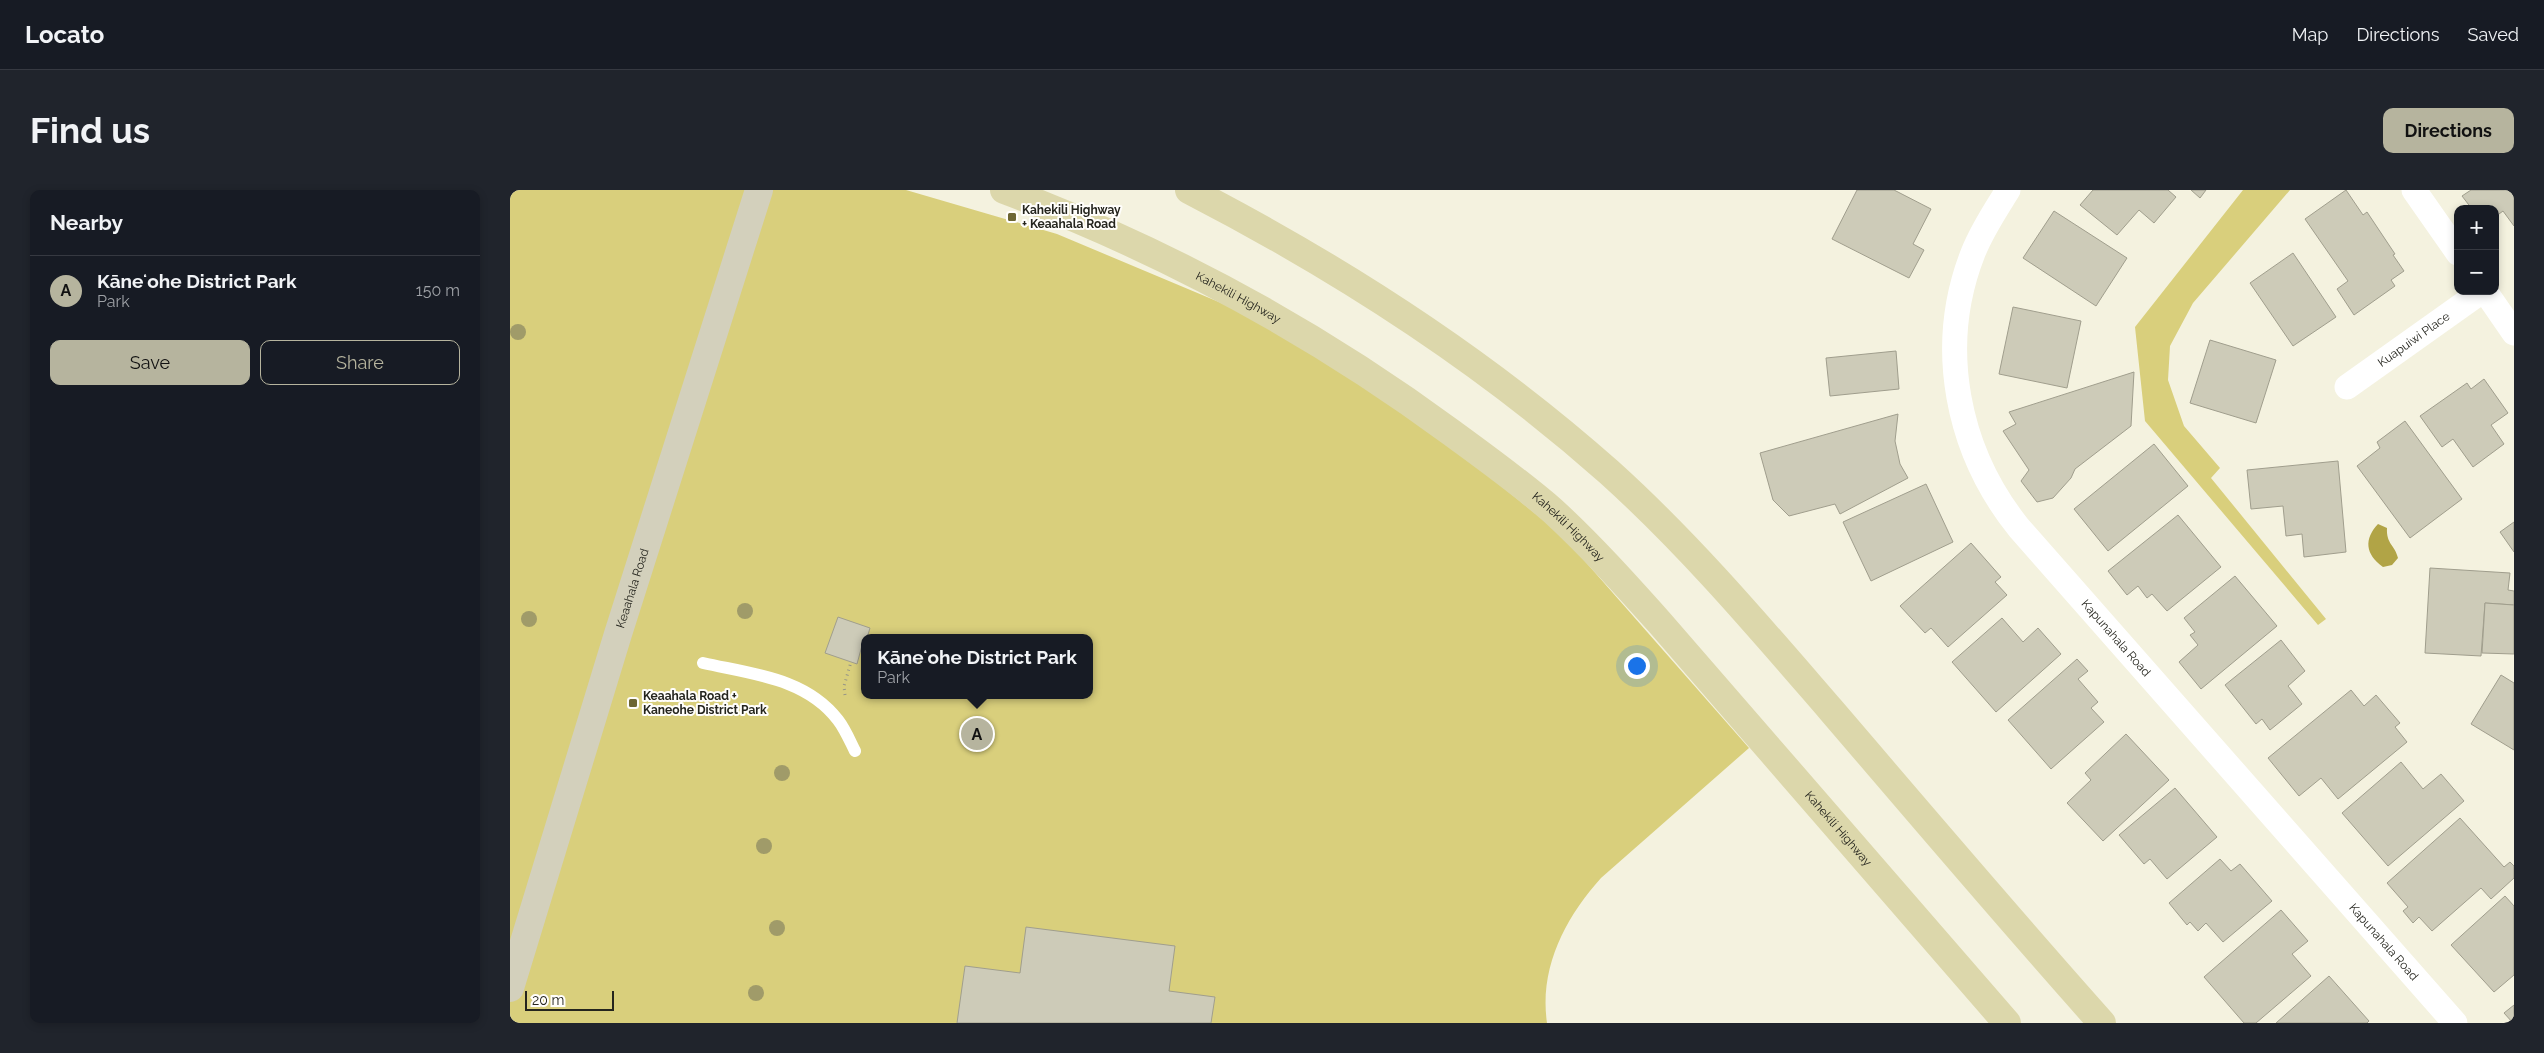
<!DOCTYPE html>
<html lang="en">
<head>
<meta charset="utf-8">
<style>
  body { margin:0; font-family:Raleway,sans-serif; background:#20242c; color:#f1f3f6 }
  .controls { position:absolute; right:15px; top:15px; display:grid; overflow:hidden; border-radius:10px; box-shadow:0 2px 8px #0003 }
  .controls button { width:45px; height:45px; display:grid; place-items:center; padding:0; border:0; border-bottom:1px solid #363941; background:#171b24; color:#f1f3f6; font:25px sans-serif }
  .scale { position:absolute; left:15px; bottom:12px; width:89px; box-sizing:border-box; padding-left:5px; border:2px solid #25251e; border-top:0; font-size:14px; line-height:18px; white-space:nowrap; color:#25251e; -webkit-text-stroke:4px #fffefb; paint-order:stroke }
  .you { position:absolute; left:1126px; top:475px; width:18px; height:18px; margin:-12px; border:4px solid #fff; border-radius:50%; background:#1a73e8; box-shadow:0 0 0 8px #1a73e833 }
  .badge { display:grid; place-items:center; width:32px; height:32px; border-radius:50%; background:#b6b49e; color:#111; font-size:16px; font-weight:700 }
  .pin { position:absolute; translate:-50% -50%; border:2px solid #fff; box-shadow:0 1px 5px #0006 }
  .popup { position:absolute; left:351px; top:444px; width:232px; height:65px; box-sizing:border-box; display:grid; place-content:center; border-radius:10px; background:#171b24; filter:drop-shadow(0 1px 4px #0005); font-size:16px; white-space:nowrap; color:#9ea1a6 }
  .popup b { font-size:19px; color:#f1f3f6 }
  .popup::after { content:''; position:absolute; left:50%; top:100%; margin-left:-10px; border:10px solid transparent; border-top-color:#171b24 }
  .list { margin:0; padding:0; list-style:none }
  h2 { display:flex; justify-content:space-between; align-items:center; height:65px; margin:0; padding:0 20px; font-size:21px }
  h2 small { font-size:16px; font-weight:400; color:#9ea1a6 }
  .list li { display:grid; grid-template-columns:32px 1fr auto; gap:15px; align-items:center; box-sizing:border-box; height:70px; padding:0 20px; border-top:1px solid #363941 }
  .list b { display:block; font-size:19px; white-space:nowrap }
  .list p { margin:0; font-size:16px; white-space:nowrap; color:#9ea1a6 }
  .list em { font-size:16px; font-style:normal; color:#9ea1a6 }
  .actions { display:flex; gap:10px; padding:15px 20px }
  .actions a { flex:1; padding:11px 0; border:1px solid #b6b49e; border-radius:10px; text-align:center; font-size:18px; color:#b6b49e }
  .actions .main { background:#b6b49e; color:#111 }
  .map { position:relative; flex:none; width:2004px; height:833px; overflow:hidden; border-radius:10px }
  header { display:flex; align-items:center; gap:30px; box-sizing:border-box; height:70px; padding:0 25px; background:#171b24; border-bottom:1px solid #363941 }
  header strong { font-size:24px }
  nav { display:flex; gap:28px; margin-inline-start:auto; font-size:18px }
  .intro { display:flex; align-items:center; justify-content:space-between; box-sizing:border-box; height:120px; padding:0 30px }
  h1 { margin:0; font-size:35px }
  .button { padding:12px 22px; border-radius:10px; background:#b6b49e; color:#111; font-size:18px; font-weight:700 }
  main { display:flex; gap:30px; padding:0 30px }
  aside { flex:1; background:#171b24; border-radius:10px; box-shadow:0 2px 8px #0003 }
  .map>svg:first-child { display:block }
</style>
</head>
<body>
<header>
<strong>Locato</strong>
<nav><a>Map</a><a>Directions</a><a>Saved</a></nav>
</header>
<div class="intro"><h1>Find us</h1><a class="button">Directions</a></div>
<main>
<aside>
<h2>Nearby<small></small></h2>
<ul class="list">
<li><span class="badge">A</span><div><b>Kāneʻohe District Park</b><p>Park</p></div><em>150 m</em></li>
</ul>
<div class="actions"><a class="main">Save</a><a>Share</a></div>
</aside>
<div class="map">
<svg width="2004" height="833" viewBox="0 0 2004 833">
  <rect width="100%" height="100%" fill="#f4f2df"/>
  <g fill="#d9cf7c" fill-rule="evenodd">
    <path d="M0,0h396l151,44 200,84 119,71 89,68 97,78 187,213 -148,130c-36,40 -62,90 -54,145h-1037zM354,448h226v57h-226z"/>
    <path d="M1733,0h47l-97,113 -23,43 -2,34 16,46 36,42 -9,10 115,141 -8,6 -173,-204 -10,-94z"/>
  </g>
  <path fill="#b1a446" d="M1868,334l9,4c-1,16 8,17 11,30l-6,7 -9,2c-18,-13 -19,-28 -5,-43z"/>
  <g fill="#cdcbb8" stroke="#a09e8d">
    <path d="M1347,0h37l37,19 -18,35 11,6 -15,28 -77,-39z"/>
    <path d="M1583,0h75l8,7 -22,26 -15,-13 -22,25 -37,-30z"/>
    <path d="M1681,0h15l-6,8z"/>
    <path d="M1836,0l17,25 4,-3 28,42 -2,1 11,16 -13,9 4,6 -41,29 -17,-26 11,-8 -43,-62z"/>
    <path d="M1961,0h43v36l-11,-15 -8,6v-8h-23l-10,-13z"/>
    <path d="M1544,21l73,47 -31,48 -73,-48z"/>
    <path d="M1783,63l43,64 -43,29 -43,-63z"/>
    <path d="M1503,117l68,14 -14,67 -68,-14z"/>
    <path d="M1700,150l66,20 -20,63 -66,-20z"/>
    <path d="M1386,161l3,38 -69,7 -4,-38z"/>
    <path d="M1624,182l-3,54 -56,43 -4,9 -18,20 -16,4 -16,-21 8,-11 -26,-39 13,-7 -7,-12z"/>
    <path d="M1974,189l24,34 -17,12 13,19 -31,23 -20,-28 -11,8 -22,-31 47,-33 4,6z"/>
    <path d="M1388,224l-3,27 5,23 8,14 -68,36 -5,-10 -46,12 -16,-16 -13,-47z"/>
    <path d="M1895,231l57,78 -52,39 -53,-72 23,-18 -3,-6z"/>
    <path d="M1644,254l34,42 -80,65 -34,-42z"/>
    <path d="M1828,271l8,91 -42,5 -2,-23 -16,2 -3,-30 -32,3 -4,-39z"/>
    <path d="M1416,294l27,58 -82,39 -28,-59z"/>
    <path d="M1668,325l43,52 -54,44 -15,-17 -5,4 -9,-12 -11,9 -19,-24z"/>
    <path d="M2004,332v30l-14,-20z"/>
    <path d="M1461,353l30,34 -6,5 12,13 -59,52 -17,-19 -6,5 -25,-27z"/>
    <path d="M1920,378l80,5 -2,17 6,1v14l-29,-2 -4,53 -56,-3z"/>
    <path d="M1725,386l42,50 -76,63 -22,-27 19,-17 -8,-10 5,-3 -11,-14z"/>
    <path d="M1975,413l29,2v49l-32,-1z"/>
    <path d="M328,427l32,11 -3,10h-3l-7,26 -32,-11z"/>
    <path d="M1492,428l21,24 15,-14 23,26 -65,58 -44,-50z"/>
    <path d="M1771,450l24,31 -17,15 14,18 -32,26 -8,-11 -6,5 -31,-39z"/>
    <path d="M1567,469l11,12 -10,8 20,23 -7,6 13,14 -53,47 -43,-49z"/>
    <path d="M1991,485l13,8v67l-43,-26z"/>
    <path d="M1841,500l13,16 12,-11 24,28 -5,4 12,15 -69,57 -17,-21 -22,18 -31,-38z"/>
    <path d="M1616,544l43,46 -66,61 -36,-38 24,-23 -6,-7z"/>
    <path d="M1891,572l22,27 18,-15 23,27 -76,65 -46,-53z"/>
    <path d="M1665,598l42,49 -50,42 -17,-20 -6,5 -25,-29z"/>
    <path d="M1950,628l44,49 6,-5 4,4v12l-23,21 -10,-11 -49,43 -13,-14 -6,6 -10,-12 5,-4 -21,-24z"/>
    <path d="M1710,669l11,12 9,-7 32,37 -49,41 -17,-19 -8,8 -8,-9 -3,3 -18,-22z"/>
    <path d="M1995,706l9,10v69l-20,17 -43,-47z"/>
    <path d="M1771,720l27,31 -16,13 19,22 -55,47h-12l-40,-46z"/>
    <path d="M516,737l149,19 -6,45 46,6 -4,26h-254l8,-57 55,7z"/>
    <path d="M1819,786l40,45 -2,2h-91z"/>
    <path d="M2004,815v18h-1l-9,-10z"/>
  </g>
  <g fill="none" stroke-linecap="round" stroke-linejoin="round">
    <path stroke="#969587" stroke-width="3" stroke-dasharray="1 4" stroke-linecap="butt" d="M335,505l-1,-9 7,-24"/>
    <path stroke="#fff" stroke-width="12" d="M193,473c49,11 103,15 135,57 7,9 12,21 17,31"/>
    <g stroke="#fff" stroke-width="25">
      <path id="s1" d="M1498,0c-13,21 -26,40 -35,63 -37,94 -16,198 46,275l436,495"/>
      <path d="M1904,0l44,63"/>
      <path d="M1975,101l29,42"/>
      <path id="s2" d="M1837,197l135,-96"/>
    </g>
    <path stroke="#d3d0bc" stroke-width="28" id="s3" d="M0,798l108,-354 141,-444"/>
    <g stroke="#dcd7ab" stroke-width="28">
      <path id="s4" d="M494,0c160,60 311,142 448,243 34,25 69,50 101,78 38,35 73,74 107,112l347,400"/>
      <path d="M679,0c149,77 294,170 420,282 81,73 151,156 222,238 90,105 179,210 271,313"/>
    </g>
  </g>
  <g fill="#a09b69">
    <circle cx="8" cy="142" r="8"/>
    <circle cx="235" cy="421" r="8"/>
    <circle cx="19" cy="429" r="8"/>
    <circle cx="272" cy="583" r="8"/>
    <circle cx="254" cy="656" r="8"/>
    <circle cx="267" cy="738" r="8"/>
    <circle cx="246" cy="803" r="8"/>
  </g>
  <g fill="#6d6633" stroke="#fffefb" stroke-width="2">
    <rect x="497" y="22" width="10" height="10" rx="2.5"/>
    <rect x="118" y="508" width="10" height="10" rx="2.5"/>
  </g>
  <g text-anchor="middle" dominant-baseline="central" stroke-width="4" stroke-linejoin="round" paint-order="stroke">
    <g font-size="12" font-weight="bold" fill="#25251e" stroke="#fffefb" text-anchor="start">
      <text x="512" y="20">Kahekili Highway<tspan x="512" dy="14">+ Keaahala Road</tspan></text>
      <text x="133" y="506">Keaahala Road +<tspan x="133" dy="14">Kaneohe District Park</tspan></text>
    </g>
    <g font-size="12" fill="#25251e" stroke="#fffefb">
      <text stroke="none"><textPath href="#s4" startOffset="258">Kahekili Highway</textPath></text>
      <text stroke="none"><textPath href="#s2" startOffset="82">Kuapuiwi Place</textPath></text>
      <text stroke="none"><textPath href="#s4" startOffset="661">Kahekili Highway</textPath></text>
      <text stroke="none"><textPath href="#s3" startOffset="418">Keaahala Road</textPath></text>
      <text stroke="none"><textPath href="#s1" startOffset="511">Kapunahala Road</textPath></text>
      <text stroke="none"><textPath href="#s4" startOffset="1066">Kahekili Highway</textPath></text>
      <text stroke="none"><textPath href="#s1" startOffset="916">Kapunahala Road</textPath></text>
    </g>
  </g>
</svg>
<div class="controls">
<button>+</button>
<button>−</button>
</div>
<div class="scale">20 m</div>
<div class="you"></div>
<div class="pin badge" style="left:467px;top:544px">A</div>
<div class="popup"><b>Kāneʻohe District Park</b>Park</div>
</div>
</main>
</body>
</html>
